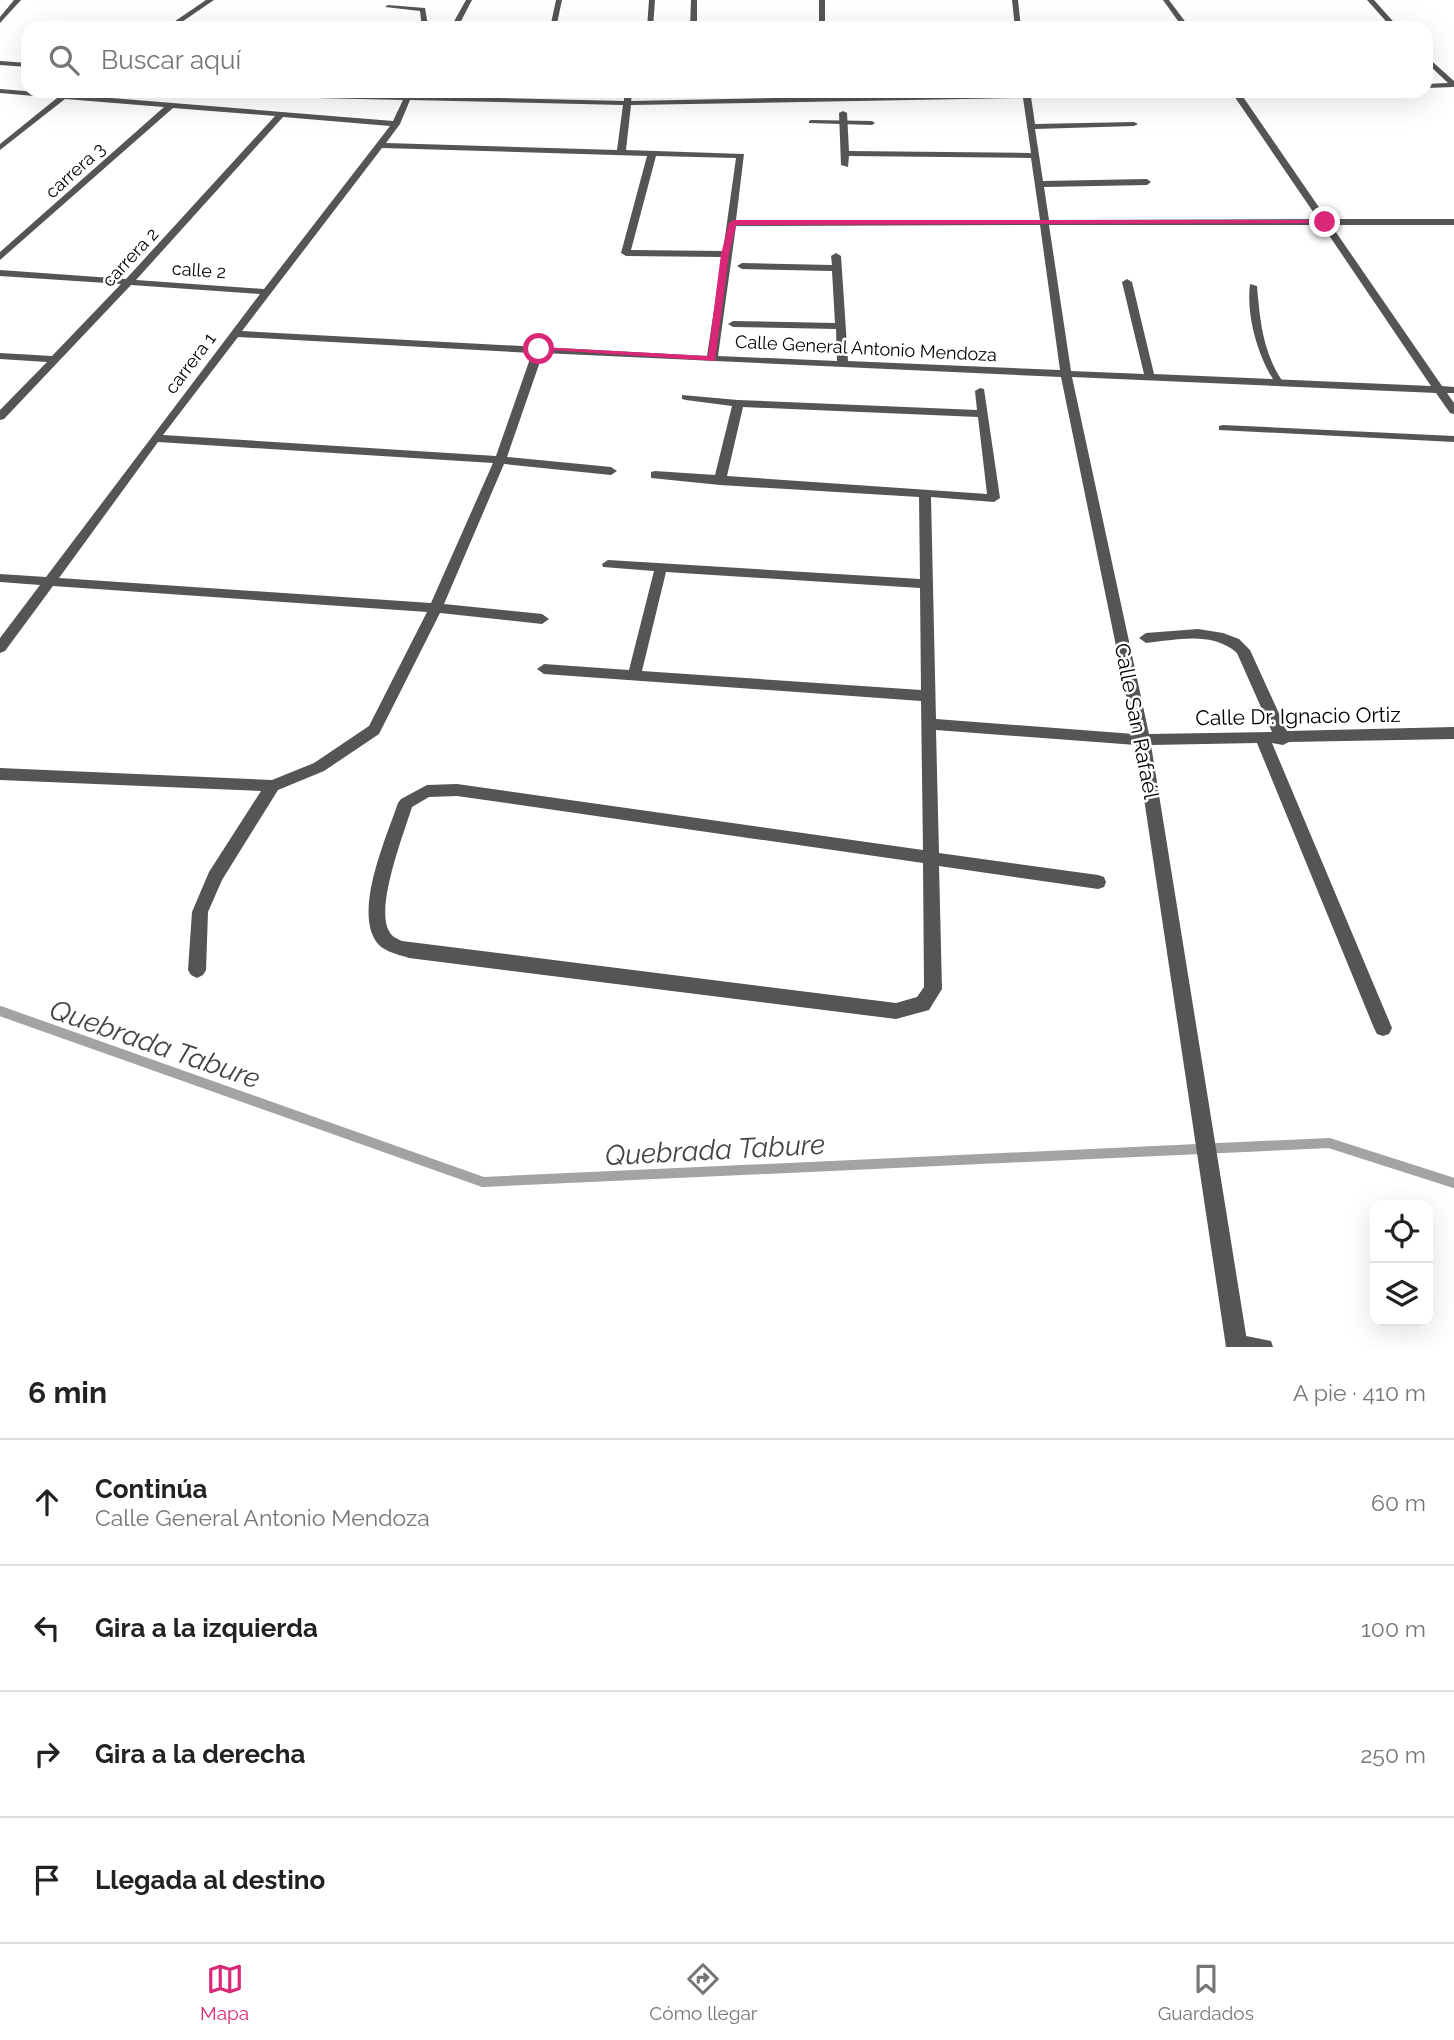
<!DOCTYPE html>
<html lang="es">
<head>
<meta charset="utf-8">
<style>
  body { margin:0; font-family:Raleway,sans-serif; background:#f6f6f6; color:#222 }
  .controls { position:absolute; right:21px; bottom:21px; display:grid; overflow:hidden; border-radius:14px; box-shadow:0 7px 28px #0002 }
  .controls button { width:63px; height:63px; display:grid; place-items:center; padding:0; border:0; border-bottom:2px solid #e0e0e0; background:#fff; color:#222; font:35px sans-serif }
  .stop { position:absolute; width:21px; height:21px; margin:-16px; border:5px solid #db2777; border-radius:50%; background:#fff }
  .stop.end { background:#db2777; border-color:#fff; box-shadow:0 2px 7px #0008 }
  .list { margin:0; padding:0; list-style:none }
  h2 { display:flex; justify-content:space-between; align-items:center; height:91px; margin:0; padding:0 28px; font-size:30px }
  h2 small { font-size:23px; font-weight:400; color:#767676 }
  .list li { display:grid; grid-template-columns:46px 1fr auto; gap:21px; align-items:center; box-sizing:border-box; height:126px; padding:0 28px; border-top:2px solid #e0e0e0 }
  .list b { display:block; font-size:26px; white-space:nowrap }
  .list p { margin:0; font-size:23px; white-space:nowrap; color:#767676 }
  .list em { font-size:23px; font-style:normal; color:#767676 }
  .icon { flex:none; width:38px; height:38px; fill:none; stroke:currentColor; stroke-width:2; stroke-linecap:round; stroke-linejoin:round }
  .map { position:relative; flex:none; width:1454px; height:1347px; overflow:hidden }
  .search { position:absolute; background:#fff; box-shadow:0 7px 28px #0002; left:21px; right:21px; top:21px; height:77px; display:flex; align-items:center; gap:18px; box-sizing:border-box; padding:0 24px; border-radius:21px; color:#767676; font-size:26px }
  .sheet { height:595px; background:#fff }
  nav { display:flex; justify-content:space-around; align-items:center; box-sizing:border-box; height:98px; border-top:2px solid #e0e0e0; background:#fff; font-size:19px; color:#767676 }
  nav a { display:grid; justify-items:center; gap:4px }
  nav .on { color:#db2777 }
  .map>svg:first-child { display:block }
</style>
</head>
<body>
<div class="map">
<svg width="1454" height="1347" viewBox="0 0 1454 1347">
  <rect width="100%" height="100%" fill="#fff"/>
  <g fill="none" stroke-linecap="round" stroke-linejoin="round">
    <path stroke="#a3a3a3" stroke-width="10" d="M0,1011l483,171 846,-39 125,40"/>
    <g fill="#555" fill-rule="evenodd">
      <path d="M811,120l61,1 3,2 -3,2 -63,-2v-2z"/>
      <path d="M1250,284l7,2c3,35 6,67 26,96l-1,2h-6c-18,-27 -30,-68 -26,-100z"/>
      <path d="M1236,1334l35,7 2,6h-43l-2,-5 2,-6z"/>
    </g>
    <g fill="#555" fill-rule="evenodd">
      <path d="M14,0h7l-21,23v-6z"/>
      <path d="M206,0h8l-41,28h-8z"/>
      <path d="M466,0h6l-13,25 24,1 3,2h-64l-2,-17 -35,-4 3,-2 37,3 3,17h24z"/>
      <path d="M556,0h6l-6,28h-6z"/>
      <path d="M649,0h6l-2,28h-6z"/>
      <path d="M691,0h6v21l122,2v-23h6v28l-128,-3 -1,3h-6z"/>
      <path d="M1012,0h6l3,28h-6z"/>
      <path d="M1163,0h6l21,28h-7z"/>
      <path d="M1367,0h7l25,28h-7z"/>
      <path d="M1426,56l28,25v6l-28,1v-4l22,-1 -22,-21z"/>
      <path d="M0,61l28,2v4l-28,-2z"/>
      <path d="M0,89l393,32 10,-21 -86,-2 -74,-5 -4,-2 166,5 2,-5h6l-1,5 212,5v-5l4,-2 4,2 -1,5 391,-8v-2h217l88,128h127v6h-123l111,161 12,1v6h-7l7,10v11l-4,-1 -14,-20 -364,-16 77,357 123,-2 -35,-79c-25,-22 -60,-13 -91,-10l-7,-5 7,-5 52,-4 25,4 16,6 11,11 37,81 167,-4v12l-165,3 -6,3 -11,-2 120,285 -3,6 -6,2 -6,-2 -3,-6 -117,-285 -106,2 97,602h-22l-90,-602 -200,-15 3,123 159,22 6,2 2,5 -2,5 -6,2 -159,-23 3,123 -13,21 -33,9 -487,-61c-9,-3 -23,-6 -30,-13 -28,-30 8,-109 19,-142l3,-4 26,-14 30,-1 466,66 -2,-149 -377,-27 -7,-5 7,-5 85,6 25,-99 -51,-4 -1,-3 6,-4 312,19 -1,-82 -199,-12 -69,-7v-6l4,-1 60,4 17,-69 -46,-6 -4,-1v-4l56,5 239,10 -2,-19 5,-3 4,1 16,109 -6,4 -63,-5 5,222 198,15 -73,-357 -518,-24 -36,104 104,10 6,4 -6,4 -107,-11 -60,140 98,10 7,5 -7,5 -102,-11 -61,121 -55,37 -46,19 -56,90 -14,32 -2,58 -3,5 -6,3 -6,-3 -3,-5 4,-58 17,-40 52,-81 -261,-11v-12l272,12 42,-17 55,-37 58,-114 -374,-26 -48,65 -5,2v-15l40,-53 -40,-3v-8l46,3 214,-283 -129,-9 -127,134 -4,1v-10l47,-48 -47,-3v-6l52,3 69,-72 -121,-8v-6l126,9 149,-163 -102,-8 -173,152v-8l164,-145 -99,-8 -65,51v-6l57,-46 -57,-5zM1232,93l86,126 -269,1 -5,-33 103,-2 4,-3 -4,-3 -104,2 -8,-52 99,-3 4,-2 -4,-2 -99,2 -4,-27zM1023,98l8,55 -182,-2 -2,-38 -4,-2 -4,2 2,52 7,2 1,-11 182,2 9,62h-304l8,-66 -118,-4 5,-45zM410,100l213,5 -6,45 -231,-7 14,-19zM283,117l107,9 -126,163 -128,-9zM382,148l265,8 -26,97 5,3 96,1 -15,99 -465,-25zM656,156l80,2 -13,93 -92,-1zM1040,225l20,145 -212,-9 -7,-105 -5,-3 -5,3 1,9 -90,-2 -5,3 5,3 90,2 3,52 -102,-2 -5,3 5,3 103,2 1,32 -119,-5 18,-130zM1049,225h273l109,161 -277,-12 -22,-92 -5,-3 -5,3 22,92 -73,-3zM238,337l294,16 -36,103 -333,-21zM743,407l235,10 9,77 -260,-18zM158,442l335,21 -62,140 -372,-25zM666,572l254,16 1,102 -279,-19zM457,796l466,67 1,124 -7,10 -21,6 -494,-62c-6,-3 -10,-4 -13,-10 -14,-24 15,-98 23,-124l17,-10z"/>
      <path d="M1223,425l231,11v6l-235,-12v-4z"/>
    </g>
  </g>
  <path fill="#db2777" d="M1325,220l3,3 -592,2 -7,29 -14,107 -180,-12 4,-2 169,9 13,-102 8,-31 4,-3z"/>
  <g text-anchor="middle" dominant-baseline="central" stroke-width="5" stroke-linejoin="round" paint-order="stroke">
    <g font-size="18" fill="#000" stroke="#fff">
      <text transform="translate(75 170) rotate(-42)">carrera 3</text>
      <text transform="translate(130 257) rotate(-47)">carrera 2</text>
      <text transform="translate(199 270) rotate(4)">calle 2</text>
      <text transform="translate(866 348) rotate(3)">Calle General Antonio Mendoza</text>
      <text transform="translate(190 363) rotate(-53)">carrera 1</text>
    </g>
    <g font-size="21" fill="#000" stroke="#fff">
      <text transform="translate(1298 716) rotate(-1)">Calle Dr. Ignacio Ortiz</text>
      <text transform="translate(1137 721) rotate(79)">Calle San Rafaél</text>
    </g>
    <g font-size="28" font-style="italic" fill="#444" stroke="#fff">
      <text transform="translate(155 1044) rotate(19)">Quebrada Tabure</text>
      <text transform="translate(715 1150) rotate(-3)">Quebrada Tabure</text>
    </g>
  </g>
</svg>
<div class="controls">
<button><svg class="icon" aria-label="locate" viewBox="0 0 24 24"><circle cx="12" cy="12" r="6"/><path d="M12 2v4M12 18v4M2 12h4M18 12h4"/></svg></button>
<button><svg class="icon" aria-label="layers" viewBox="0 0 24 24"><path d="M12 4l9 5-9 5-9-5zM3 14l9 5 9-5"/></svg></button>
</div>
<div class="stop" style="left:539px;top:349px"></div>
<div class="stop end" style="left:1325px;top:222px"></div>
<div class="search"><svg class="icon" aria-label="search" viewBox="0 0 24 24"><circle cx="10" cy="10" r="6"/><path d="M15 15l6 6"/></svg>Buscar aquí</div>
</div>
<section class="sheet">
<h2>6 min<small>A pie · 410 m</small></h2>
<ul class="list">
<li><svg class="icon" aria-label="ahead" viewBox="0 0 24 24"><path d="M12 20V5M6 11l6-6 6 6"/></svg><div><b>Continúa</b><p>Calle General Antonio Mendoza</p></div><em>60 m</em></li>
<li><svg class="icon" aria-label="left" viewBox="0 0 24 24"><path d="M17 20v-9H6M10 6l-5 5 5 5"/></svg><div><b>Gira a la izquierda</b></div><em>100 m</em></li>
<li><svg class="icon" aria-label="right" viewBox="0 0 24 24"><path d="M7 20v-9h11M14 6l5 5-5 5"/></svg><div><b>Gira a la derecha</b></div><em>250 m</em></li>
<li><svg class="icon" aria-label="arrive" viewBox="0 0 24 24"><path d="M6 21V4h12l-3 4 3 4H6"/></svg><div><b>Llegada al destino</b></div></li>
</ul>
</section>
<nav>
<a class="on"><svg class="icon" aria-label="map" viewBox="0 0 24 24"><path d="M3 6l6-2 6 2 6-2v14l-6 2-6-2-6 2zM9 4v14M15 6v14"/></svg>Mapa</a>
<a><svg class="icon" aria-label="directions" viewBox="0 0 24 24"><path d="M12 3l9 9-9 9-9-9zM9 14v-3h6M13 9l2 2-2 2"/></svg>Cómo llegar</a>
<a><svg class="icon" aria-label="saved" viewBox="0 0 24 24"><path d="M7 4h10v16l-5-4-5 4z"/></svg>Guardados</a>
</nav>
</body>
</html>
